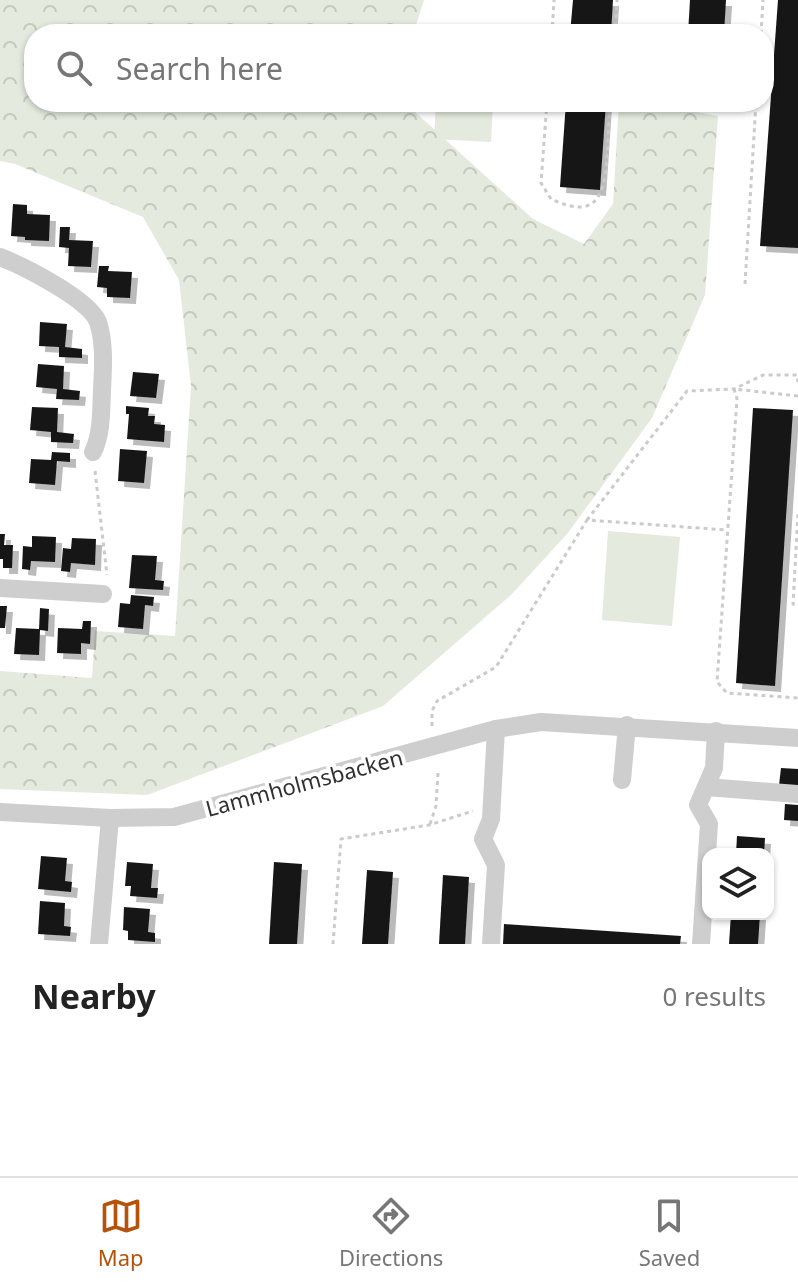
<!DOCTYPE html>
<html lang="en">
<head>
<meta charset="utf-8">
<style>
  body { margin:0; font-family:"Noto Sans",sans-serif; background:#f2f2f2; color:#222 }
  .controls { position:absolute; right:24px; bottom:24px; display:grid; overflow:hidden; border-radius:16px; box-shadow:0 2px 6px #0004 }
  .controls button { width:72px; height:72px; display:grid; place-items:center; padding:0; border:0; border-bottom:2px solid #e0e0e0; background:#fff; color:#222; font:40px sans-serif }
  .list { margin:0; padding:0; list-style:none }
  h2 { display:flex; justify-content:space-between; align-items:center; height:104px; margin:0; padding:0 32px; font-size:34px }
  h2 small { font-size:26px; font-weight:400; color:#767676 }
  .icon { flex:none; width:44px; height:44px; fill:none; stroke:currentColor; stroke-width:2; stroke-linecap:round; stroke-linejoin:round }
  .map { position:relative; flex:none; width:798px; height:944px; overflow:hidden }
  .search { position:absolute; background:#fff; box-shadow:0 2px 6px #0004; left:24px; right:24px; top:24px; height:88px; display:flex; align-items:center; gap:20px; box-sizing:border-box; padding:0 28px; border-radius:32px; color:#767676; font-size:30px }
  .sheet { height:232px; background:#fff }
  nav { display:flex; justify-content:space-around; align-items:center; box-sizing:border-box; height:112px; border-top:2px solid #e0e0e0; background:#fff; font-size:22px; color:#767676 }
  nav a { display:grid; justify-items:center; gap:4px }
  nav .on { color:#b45309 }
  .map>svg:first-child { display:block }
</style>
</head>
<body>
<div class="map">
<svg width="798" height="944" viewBox="0 0 798 944">
  <defs>
    <pattern id="forest-crowns" width="20" height="18" patternUnits="userSpaceOnUse" patternTransform="scale(2)"><rect width="20" height="18" fill="#e4eade"/><path d="M2 6a3 3 0 1 1 6 0M12 15a3 3 0 1 1 6 0" fill="none" stroke="#c4c9bf"/></pattern>
    <filter id="shadow"><feDropShadow dx="6" dy="6" stdDeviation="0" flood-color="#0004"/></filter>
  </defs>
  <rect width="100%" height="100%" fill="#fff"/>
  <g fill="#e4eade">
    <path d="M436,102h57l-2,40 -57,-3z"/>
    <path d="M608,531l72,6 -8,89 -70,-6z"/>
  </g>
  <path fill="url(#forest-crowns)" d="M0,0h424l-11,34h-379v68h370l129,117 51,25 29,-40 6,-102h23l76,14 -13,179 -53,123 -85,116 -56,61 -128,111 -236,89 -147,-6v-118l92,7 3,-47 80,5 16,-250 -12,-106 -36,-63 -128,-53 -15,-3z"/>
  <g fill="#181818" filter="url(#shadow)">
    <path d="M573,0h40l-2,34h-41z"/>
    <path d="M690,0h36l-2,34h-36z"/>
    <path d="M778,0h20v248l-38,-2z"/>
    <path d="M566,102h40l-6,88 -40,-3z"/>
    <path d="M13,204l14,1v9l23,1 -1,26 -24,-1v-3l-14,-1z"/>
    <path d="M60,227h10l-1,13 24,1 -2,26 -23,-1 1,-18 -10,-1z"/>
    <path d="M99,266h10l-1,5 24,1 -2,26 -23,-1v-9l-10,-1z"/>
    <path d="M40,322l27,2 -2,23 17,2v9l-23,-1v-10l-20,-1z"/>
    <path d="M38,364l26,2 -1,23 17,2 -1,9 -23,-1 1,-10 -21,-2z"/>
    <path d="M133,372l26,2 -3,24 -26,-2z"/>
    <path d="M126,406l23,2 -1,8h7l-1,8 11,1 -1,17 -37,-3 2,-25h-3z"/>
    <path d="M32,407l26,1 -1,24 17,2 -1,9 -22,-1v-10l-21,-2z"/>
    <path d="M753,408l40,2 -18,276 -39,-3z"/>
    <path d="M120,449l27,2 -3,32 -26,-2z"/>
    <path d="M52,452l18,1v9l-13,-1 -2,24 -26,-2 2,-24 20,1z"/>
    <path d="M0,534h5l-1,11h9l-1,23h-9v-9h-3z"/>
    <path d="M32,536l24,1 -1,25 -24,-1 -1,9 -8,-1 1,-23 9,1z"/>
    <path d="M72,538l24,1 -1,26 -24,-2 -1,9 -9,-1 2,-23 8,1z"/>
    <path d="M132,555l25,1 -2,24 9,1 -1,9 -34,-2z"/>
    <path d="M131,595l23,2 -1,9 -8,-1 -2,24 -25,-2 2,-24 10,1z"/>
    <path d="M0,606h7l-2,22h-5z"/>
    <path d="M40,608l9,1 -1,22 -8,-1 -1,25 -25,-1 2,-26 23,1z"/>
    <path d="M83,621h8l-1,23 -9,-1v11l-24,-1 1,-25 24,1z"/>
    <path d="M781,768l17,1v17l-19,-1z"/>
    <path d="M785,804l13,1v16l-14,-1z"/>
    <path d="M737,836l28,2 -1,16h-28z"/>
    <path d="M41,856l26,2 -2,23 7,1 -1,10 -33,-3z"/>
    <path d="M127,862l26,2 -2,24h7l-1,10 -27,-2 1,-10h-6z"/>
    <path d="M274,862l28,2 -5,80h-28z"/>
    <path d="M367,870l26,2 -5,72h-26z"/>
    <path d="M443,875l26,2 -4,67h-26z"/>
    <path d="M40,901l25,2 -1,23 7,1 -1,9 -32,-2z"/>
    <path d="M124,907l26,2 -2,23 7,1v9l-27,-2v-9l-5,-1z"/>
    <path d="M731,914h29l-2,30h-29z"/>
    <path d="M504,924l177,12 -1,8h-177z"/>
  </g>
  <g fill="none" stroke-linecap="round" stroke-linejoin="round">
    <g stroke="#cbcbcb" stroke-width="3" stroke-dasharray="4 4" stroke-linecap="butt">
      <path d="M552,34l2,-34"/>
      <path d="M615,34l2,-34"/>
      <path d="M761,34l2,-34"/>
      <path d="M764,76l8,1"/>
      <path d="M547,102l-6,81 10,16c43,20 53,1 56,-41 1,-18 2,-37 3,-56"/>
      <path d="M745,284l11,-182"/>
      <path d="M798,396l-64,-7 3,10 -20,283 10,11 71,5"/>
      <path d="M95,471l12,104"/>
      <path d="M798,514l-5,90 5,3"/>
      <path d="M587,520l100,-129 47,-2 29,-14h34l1,7"/>
      <path d="M432,726v-15l5,-10 59,-34 91,-147 140,10"/>
      <path d="M430,824l6,-18 2,-33"/>
      <path d="M333,944l8,-105 88,-14 44,-14"/>
    </g>
    <g stroke="#cecece" stroke-width="18">
      <path d="M0,257c23,9 89,42 98,65 7,22 5,46 4,68 -1,22 0,43 -9,62"/>
      <path d="M0,588l103,6"/>
      <path d="M622,780l5,-55"/>
      <path d="M706,787l92,7"/>
      <path d="M0,812l110,6 64,-1 322,-88 45,-7 257,16"/>
      <path d="M99,944l11,-126"/>
      <path d="M491,944l5,-79 -13,-26 8,-20 5,-90"/>
      <path d="M701,944l8,-120 -11,-19 16,-37 2,-37"/>
    </g>
  </g>
  <g text-anchor="middle" dominant-baseline="central" stroke-width="8" stroke-linejoin="round" paint-order="stroke">
    <g font-size="22" fill="#313131" stroke="#fff">
      <text transform="translate(304 782) rotate(-15)">Lammholmsbacken</text>
    </g>
  </g>
</svg>
<div class="controls">
<button><svg class="icon" aria-label="layers" viewBox="0 0 24 24"><path d="M12 4l9 5-9 5-9-5zM3 14l9 5 9-5"/></svg></button>
</div>
<div class="search"><svg class="icon" aria-label="search" viewBox="0 0 24 24"><circle cx="10" cy="10" r="6"/><path d="M15 15l6 6"/></svg>Search here</div>
</div>
<section class="sheet">
<h2>Nearby<small>0 results</small></h2>
<ul class="list">
</ul>
</section>
<nav>
<a class="on"><svg class="icon" aria-label="map" viewBox="0 0 24 24"><path d="M3 6l6-2 6 2 6-2v14l-6 2-6-2-6 2zM9 4v14M15 6v14"/></svg>Map</a>
<a><svg class="icon" aria-label="directions" viewBox="0 0 24 24"><path d="M12 3l9 9-9 9-9-9zM9 14v-3h6M13 9l2 2-2 2"/></svg>Directions</a>
<a><svg class="icon" aria-label="saved" viewBox="0 0 24 24"><path d="M7 4h10v16l-5-4-5 4z"/></svg>Saved</a>
</nav>
</body>
</html>
